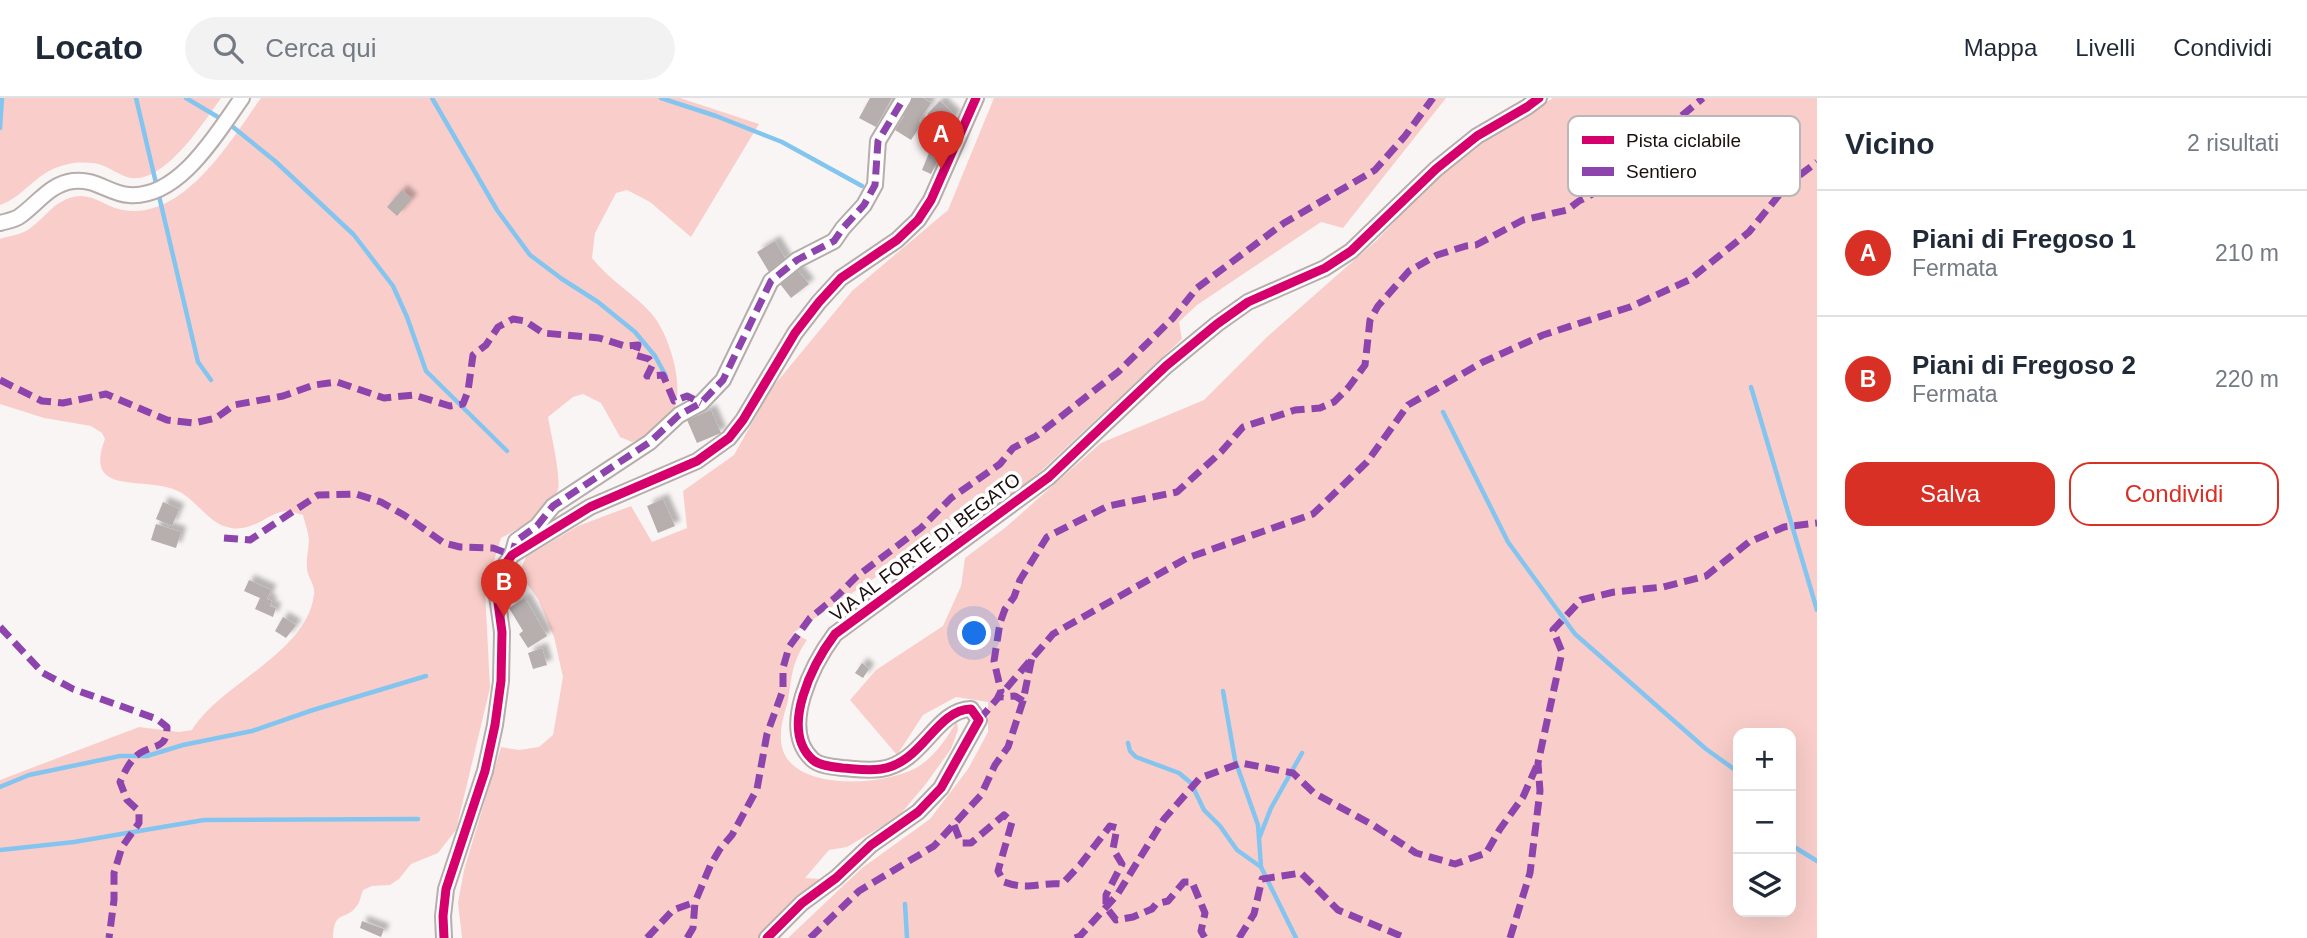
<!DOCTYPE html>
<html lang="it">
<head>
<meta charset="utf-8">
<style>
  body { margin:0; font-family:Arial,sans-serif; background:#f2f2f3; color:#1f2937 }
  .controls { position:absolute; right:21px; bottom:21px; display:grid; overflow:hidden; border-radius:14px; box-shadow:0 7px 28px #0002 }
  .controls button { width:63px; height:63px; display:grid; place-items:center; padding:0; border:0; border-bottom:2px solid #e0e1e3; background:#fff; color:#1f2937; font:35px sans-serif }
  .you { position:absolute; left:975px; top:536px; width:24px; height:24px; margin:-18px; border:5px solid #fff; border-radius:50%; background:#1a73e8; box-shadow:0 0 0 10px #1a73e833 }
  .badge { display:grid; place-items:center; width:46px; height:46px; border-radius:50%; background:#d93025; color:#fff; font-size:23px; font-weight:700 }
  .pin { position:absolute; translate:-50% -58px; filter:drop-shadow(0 2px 4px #0008) }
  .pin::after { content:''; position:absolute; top:37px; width:24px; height:21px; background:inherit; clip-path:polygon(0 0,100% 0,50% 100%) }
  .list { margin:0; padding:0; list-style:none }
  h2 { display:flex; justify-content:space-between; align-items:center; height:91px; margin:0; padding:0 28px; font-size:30px }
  h2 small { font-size:23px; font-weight:400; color:#747a83 }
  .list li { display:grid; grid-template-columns:46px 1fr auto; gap:21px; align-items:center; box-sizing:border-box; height:126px; padding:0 28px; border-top:2px solid #e0e1e3 }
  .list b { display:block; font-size:26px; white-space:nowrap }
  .list p { margin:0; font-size:23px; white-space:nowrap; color:#747a83 }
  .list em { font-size:23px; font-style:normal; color:#747a83 }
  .actions { display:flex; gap:14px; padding:21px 28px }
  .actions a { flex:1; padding:16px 0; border:2px solid #d93025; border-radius:21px; text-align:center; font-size:24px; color:#d93025 }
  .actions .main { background:#d93025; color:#fff }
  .icon { flex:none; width:38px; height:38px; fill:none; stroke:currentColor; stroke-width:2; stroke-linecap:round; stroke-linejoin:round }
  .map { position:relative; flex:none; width:1817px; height:840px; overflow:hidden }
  header { display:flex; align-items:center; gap:42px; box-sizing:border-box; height:98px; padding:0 35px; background:#fff; border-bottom:2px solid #e0e1e3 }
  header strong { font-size:33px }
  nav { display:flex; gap:38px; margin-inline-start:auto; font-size:24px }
  .search { width:490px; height:63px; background:#f2f2f3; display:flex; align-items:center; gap:18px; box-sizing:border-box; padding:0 24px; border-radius:38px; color:#747a83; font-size:26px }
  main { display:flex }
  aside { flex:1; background:#fff }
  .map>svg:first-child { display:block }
</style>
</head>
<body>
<header>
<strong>Locato</strong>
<div class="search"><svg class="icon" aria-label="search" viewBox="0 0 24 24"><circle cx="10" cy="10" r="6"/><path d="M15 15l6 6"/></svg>Cerca qui</div>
<nav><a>Mappa</a><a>Livelli</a><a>Condividi</a></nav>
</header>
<main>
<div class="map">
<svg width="1817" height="840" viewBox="0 0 1817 840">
  <defs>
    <filter id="shadow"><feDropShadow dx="5.5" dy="-5.5" stdDeviation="2" flood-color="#0004"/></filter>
  </defs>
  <rect width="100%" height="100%" fill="#faf5f5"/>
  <g fill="#f9ceca" fill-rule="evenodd">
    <path d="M0,0h221c-17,24 -56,85 -90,80 -11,-2 -20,-10 -30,-13 -8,-3 -24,-3 -32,-1 -33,6 -44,33 -69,41z"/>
    <path d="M261,0h419l79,26 -68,113 -41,-35 -23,-12 -11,3 -21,40 -3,25c17,22 41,35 59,55 17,18 34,72 23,96 -6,13 -29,28 -42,33l-12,-5 -19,-34 -18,-9 -10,3 -25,20c3,17 13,59 10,72 -5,21 -39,40 -57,49l-16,52 5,98 -34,142 -18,23 -27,11 -12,15 -9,6 -18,1 -9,4c-2,5 -3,13 -7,17 -12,15 -22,2 -23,31h-333v-158l139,-53 40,5 13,-2c29,-47 114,-76 122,-135 2,-9 -6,-17 -7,-26 -1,-9 1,-19 2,-27 0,-9 -4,-18 -6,-27 -5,-1 -11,-4 -16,-4 -17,0 -32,21 -56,17 -23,-4 -33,-27 -53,-37 -31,-16 -96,7 -73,-52l-3,-6 -11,-7 -47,-8 -44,-14v-165c8,-3 19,-4 26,-8 17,-10 26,-29 47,-34 19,-5 32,10 50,13 61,11 108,-70 138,-112z"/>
    <path d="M994,0h452l-103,130 -22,-6 -124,83 -18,17 3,17 -173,162 -13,-14 -114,86 -89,60 14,7c-15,22 -15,35 -19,61 -3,11 -8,25 -7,37 0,56 106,49 138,28 17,-11 27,-27 38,-45l1,9 -7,19 -26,36 -27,32 -51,30 -18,3 -24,28 17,1 -57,50 -7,9h-296l-4,-35 6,-33 37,-123 18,3 20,-3 14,-12 10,-58 -9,-40 -16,-38 -19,-26 7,-16 52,-31 53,-20 21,36 35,-14 -4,-37 51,-36 37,-66 81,-98 96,-81z"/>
    <path d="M1553,0h264v840h-1029l74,-70 68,-49 38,-50 20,-37v-30l-32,-5 -33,18 -26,40 -47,-55 26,-30 67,-44 18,-40 4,-28 41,-31 95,-84 103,-43 64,-64 109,-96 61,-64 55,-41zM1738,635h53v179h-53z"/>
  </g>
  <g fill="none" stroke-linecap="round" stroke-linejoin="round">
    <g stroke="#84c5f0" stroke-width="4.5">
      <path d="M136,0l62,264 13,18"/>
      <path d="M186,0l42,25 47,38 79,74 39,51 14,31 19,54 81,80"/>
      <path d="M432,0l65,112 33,45 32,24 36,23 37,30 20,24 11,20"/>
      <path d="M661,0l55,18 66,26 80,44"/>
      <path d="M0,30l2,-30"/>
      <path d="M1751,289l66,223"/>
      <path d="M1443,314l65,130 67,92 131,115 32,23"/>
      <path d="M1223,593l12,69 23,65 3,42 35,71"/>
      <path d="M1128,645l2,8 6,6 43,16 12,10 13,27 16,16 17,24 24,17"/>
      <path d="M0,689l29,-12 91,-19h27l36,-11 69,-14 61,-21 113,-34"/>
      <path d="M1260,738l11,-28 31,-55"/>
      <path d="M1791,747l26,16"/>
      <path d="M0,752l74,-8 130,-22 214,-1"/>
      <path d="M905,806l2,34"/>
    </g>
  </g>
  <g fill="#b7aeae" filter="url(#shadow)">
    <path d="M870,0h22l-16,29 -17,-9z"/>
    <path d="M909,0h14l8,5 -12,18 3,2 -11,17 -16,-10 9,-14 -5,-3z"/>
    <path d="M940,3l16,15 -12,13 -17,-15z"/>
    <path d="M929,55l10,5 -8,16 -9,-4z"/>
    <path d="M402,92l10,9 -15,17 -10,-9z"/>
    <path d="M775,143l12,20 -18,11 -12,-20z"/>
    <path d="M795,169l14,17 -18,14 -14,-18z"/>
    <path d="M711,312l10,23 -24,10 -10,-23z"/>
    <path d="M663,401l12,27 -17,7 -11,-27z"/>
    <path d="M163,404l16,7 -7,17 -16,-7z"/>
    <path d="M156,426l25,8 -5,16 -25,-8z"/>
    <path d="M249,482l22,10 -4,9 5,2 -2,5 6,2 -3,9 -18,-8 5,-11 -16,-7z"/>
    <path d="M525,500l22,38 -19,12 -9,-14 4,-3 -14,-23z"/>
    <path d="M283,519l13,8 -10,13 -11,-7z"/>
    <path d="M542,550l5,17 -14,4 -5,-16z"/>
    <path d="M862,565l7,6 -6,9 -8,-5z"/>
    <path d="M362,823l22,8 -3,8 -21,-9z"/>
  </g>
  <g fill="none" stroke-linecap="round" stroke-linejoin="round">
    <defs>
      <g id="street">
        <path d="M0,125c7,-2 15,-3 20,-7 18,-13 30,-32 53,-35 23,-3 36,13 56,14 50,4 88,-62 113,-97"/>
        <path d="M512,457l4,-14 21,-15 16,-20 97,-64 29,-27 22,-12 22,-23 48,-99 26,-21 37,-19 9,-13 21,-23 11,-20 3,-44 26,-43"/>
        <path d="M444,840l-1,-22 3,-27 39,-118 10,-46 6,-44 1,-49 -6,-44 5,-18 11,-15 78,-48 107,-46 32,-23 14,-18 52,-87 24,-31 22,-24 56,-38 21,-20 13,-20 45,-102"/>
        <path d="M767,840l35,-35 34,-25 35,-33 47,-33 23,-24 38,-68 -8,-11c-36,1 -48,54 -90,60 -13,2 -25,0 -38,-1 -9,-1 -23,-2 -30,-8 -35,-31 1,-98 22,-126l214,-157 117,-111 51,-42 31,-22 77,-34 26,-17 85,-82 41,-33 50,-29 12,-9"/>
      </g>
    </defs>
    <use href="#street" stroke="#b6adac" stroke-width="18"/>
    <use href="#street" stroke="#fefefe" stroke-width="14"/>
    <g stroke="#8e44ad" stroke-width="7" stroke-dasharray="14 7" stroke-linecap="butt">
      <path d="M0,282l42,21 21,2 43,-9 61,26 27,3 22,-5 18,-13 49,-9 31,-11 23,-3 47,16 30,-3 36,11 13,-2 5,-13 5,-36 13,-10 12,-18 15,-8 12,2 18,12 56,5 26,8 13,-1 -3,10 14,4 4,5 -6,12 16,-1 11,26 13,-5 14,7"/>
      <path d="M224,440l26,2 68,-45 38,-1 25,8 23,13 40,28 16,4 33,1 19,7 4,-14 21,-15 16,-20 97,-64 29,-27 22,-12 22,-23 48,-99 26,-21 37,-19 9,-13 21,-23 11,-20 3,-44 26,-43"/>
      <path d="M0,529l43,46 30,16 84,30 10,8c0,22 -12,17 -27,26 -10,7 -15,18 -20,29l7,18 12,11v12l-17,24 -8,26v27l-5,38"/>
      <path d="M1023,603l-8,-5 -17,1 3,-6 -7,-30 6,-38 5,-14 9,-12 6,-17 27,-43 61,-31 69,-14 44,-40 22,-25 52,-17 25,-2 14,-6 14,-14 17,-23 5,-45 8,-14 31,-35 28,-16 29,-9 10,-1 47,-25 44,-10 12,-9 50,-26 20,-12 24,-40 30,-25"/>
      <path d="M979,622l74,-86 134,-76 126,-44 54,-52 41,-57 75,-43 60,-27 87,-28 59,-27 60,-48 39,-48 29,-22"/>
      <path d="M954,727l7,18h10l33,-28 8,7 -14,49 6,11c26,9 33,0 58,2l18,-19 30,-39 7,2 -4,21 9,15 -16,31v12l10,13 17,-3 19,-8 4,-5 12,-3 16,-19h8l13,31 -4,18 4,7"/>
      <path d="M647,840l26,-28 22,-8"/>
      <path d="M687,840l6,-10 2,-26 16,-38 9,-15 12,-14 25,-46 10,-55 16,-44v-22l6,-21 21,-29 26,-21 20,-20 65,-49 30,-30 49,-34 13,-16 23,-12 82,-64 55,-54 24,-30 87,-65 91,-53 30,-34 28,-38"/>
      <path d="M810,840l49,-47 75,-45 47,-51 14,-30 13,-18 15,-46 9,-44"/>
      <path d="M1075,840l5,-2 37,-41 47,-76 36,-41 41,-15 52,10 21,20 59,32 43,28 39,11 31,-11 14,-24 23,-32 15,-34"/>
      <path d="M1239,840l15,-24 8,-35 39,-6 37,37 68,28"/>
      <path d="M1510,840l20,-65 10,-82 -2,-28 24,-111 -9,-22 28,-30 33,-8 49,-5 43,-11 43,-34 35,-15 33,-4"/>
    </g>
    <defs>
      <g id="cycleway">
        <path d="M444,840l-1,-22 3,-27 39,-118 10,-46 6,-44 1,-49 -6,-44 5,-18 11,-15 78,-48 107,-46 32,-23 14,-18 52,-87 24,-31 22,-24 56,-38 21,-20 13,-20 45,-102"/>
        <path d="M767,840l35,-35 34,-25 35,-33 47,-33 23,-24 38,-68 -8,-11c-36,1 -48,54 -90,60 -13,2 -25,0 -38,-1 -9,-1 -23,-2 -30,-8 -35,-31 1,-98 22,-126l214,-157 117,-111 51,-42 31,-22 77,-34 26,-17 85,-82 41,-33 50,-29 12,-9"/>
      </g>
    </defs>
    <use href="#cycleway" stroke="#fff" stroke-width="13"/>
    <use href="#cycleway" stroke="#d6006c" stroke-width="9"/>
  </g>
  <g text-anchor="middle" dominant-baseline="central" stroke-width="7" stroke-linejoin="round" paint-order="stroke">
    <g font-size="19" fill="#1b0f0e" stroke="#fff">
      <text transform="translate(925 449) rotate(-37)">VIA AL FORTE DI BEGATO</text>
    </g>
  </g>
  <rect x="1568" y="18" width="232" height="80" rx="10" fill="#fff" stroke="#bbb7b7" stroke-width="2"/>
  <rect x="1582" y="38" width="32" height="8" fill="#d6006c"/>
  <rect x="1582" y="69" width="32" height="9" fill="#8e44ad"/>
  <g font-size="19" fill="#1b0f0e">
    <text x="1626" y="49">Pista ciclabile</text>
    <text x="1626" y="80">Sentiero</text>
  </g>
</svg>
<div class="controls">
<button>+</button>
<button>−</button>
<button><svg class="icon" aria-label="layers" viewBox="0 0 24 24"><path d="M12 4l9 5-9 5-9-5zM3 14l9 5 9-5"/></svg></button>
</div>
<div class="you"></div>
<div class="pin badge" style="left:941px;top:71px">A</div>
<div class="pin badge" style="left:504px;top:519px">B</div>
</div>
<aside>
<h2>Vicino<small>2 risultati</small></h2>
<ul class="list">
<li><span class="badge">A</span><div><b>Piani di Fregoso 1</b><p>Fermata</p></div><em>210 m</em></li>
<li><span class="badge">B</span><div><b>Piani di Fregoso 2</b><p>Fermata</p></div><em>220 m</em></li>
</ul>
<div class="actions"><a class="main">Salva</a><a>Condividi</a></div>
</aside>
</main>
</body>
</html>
